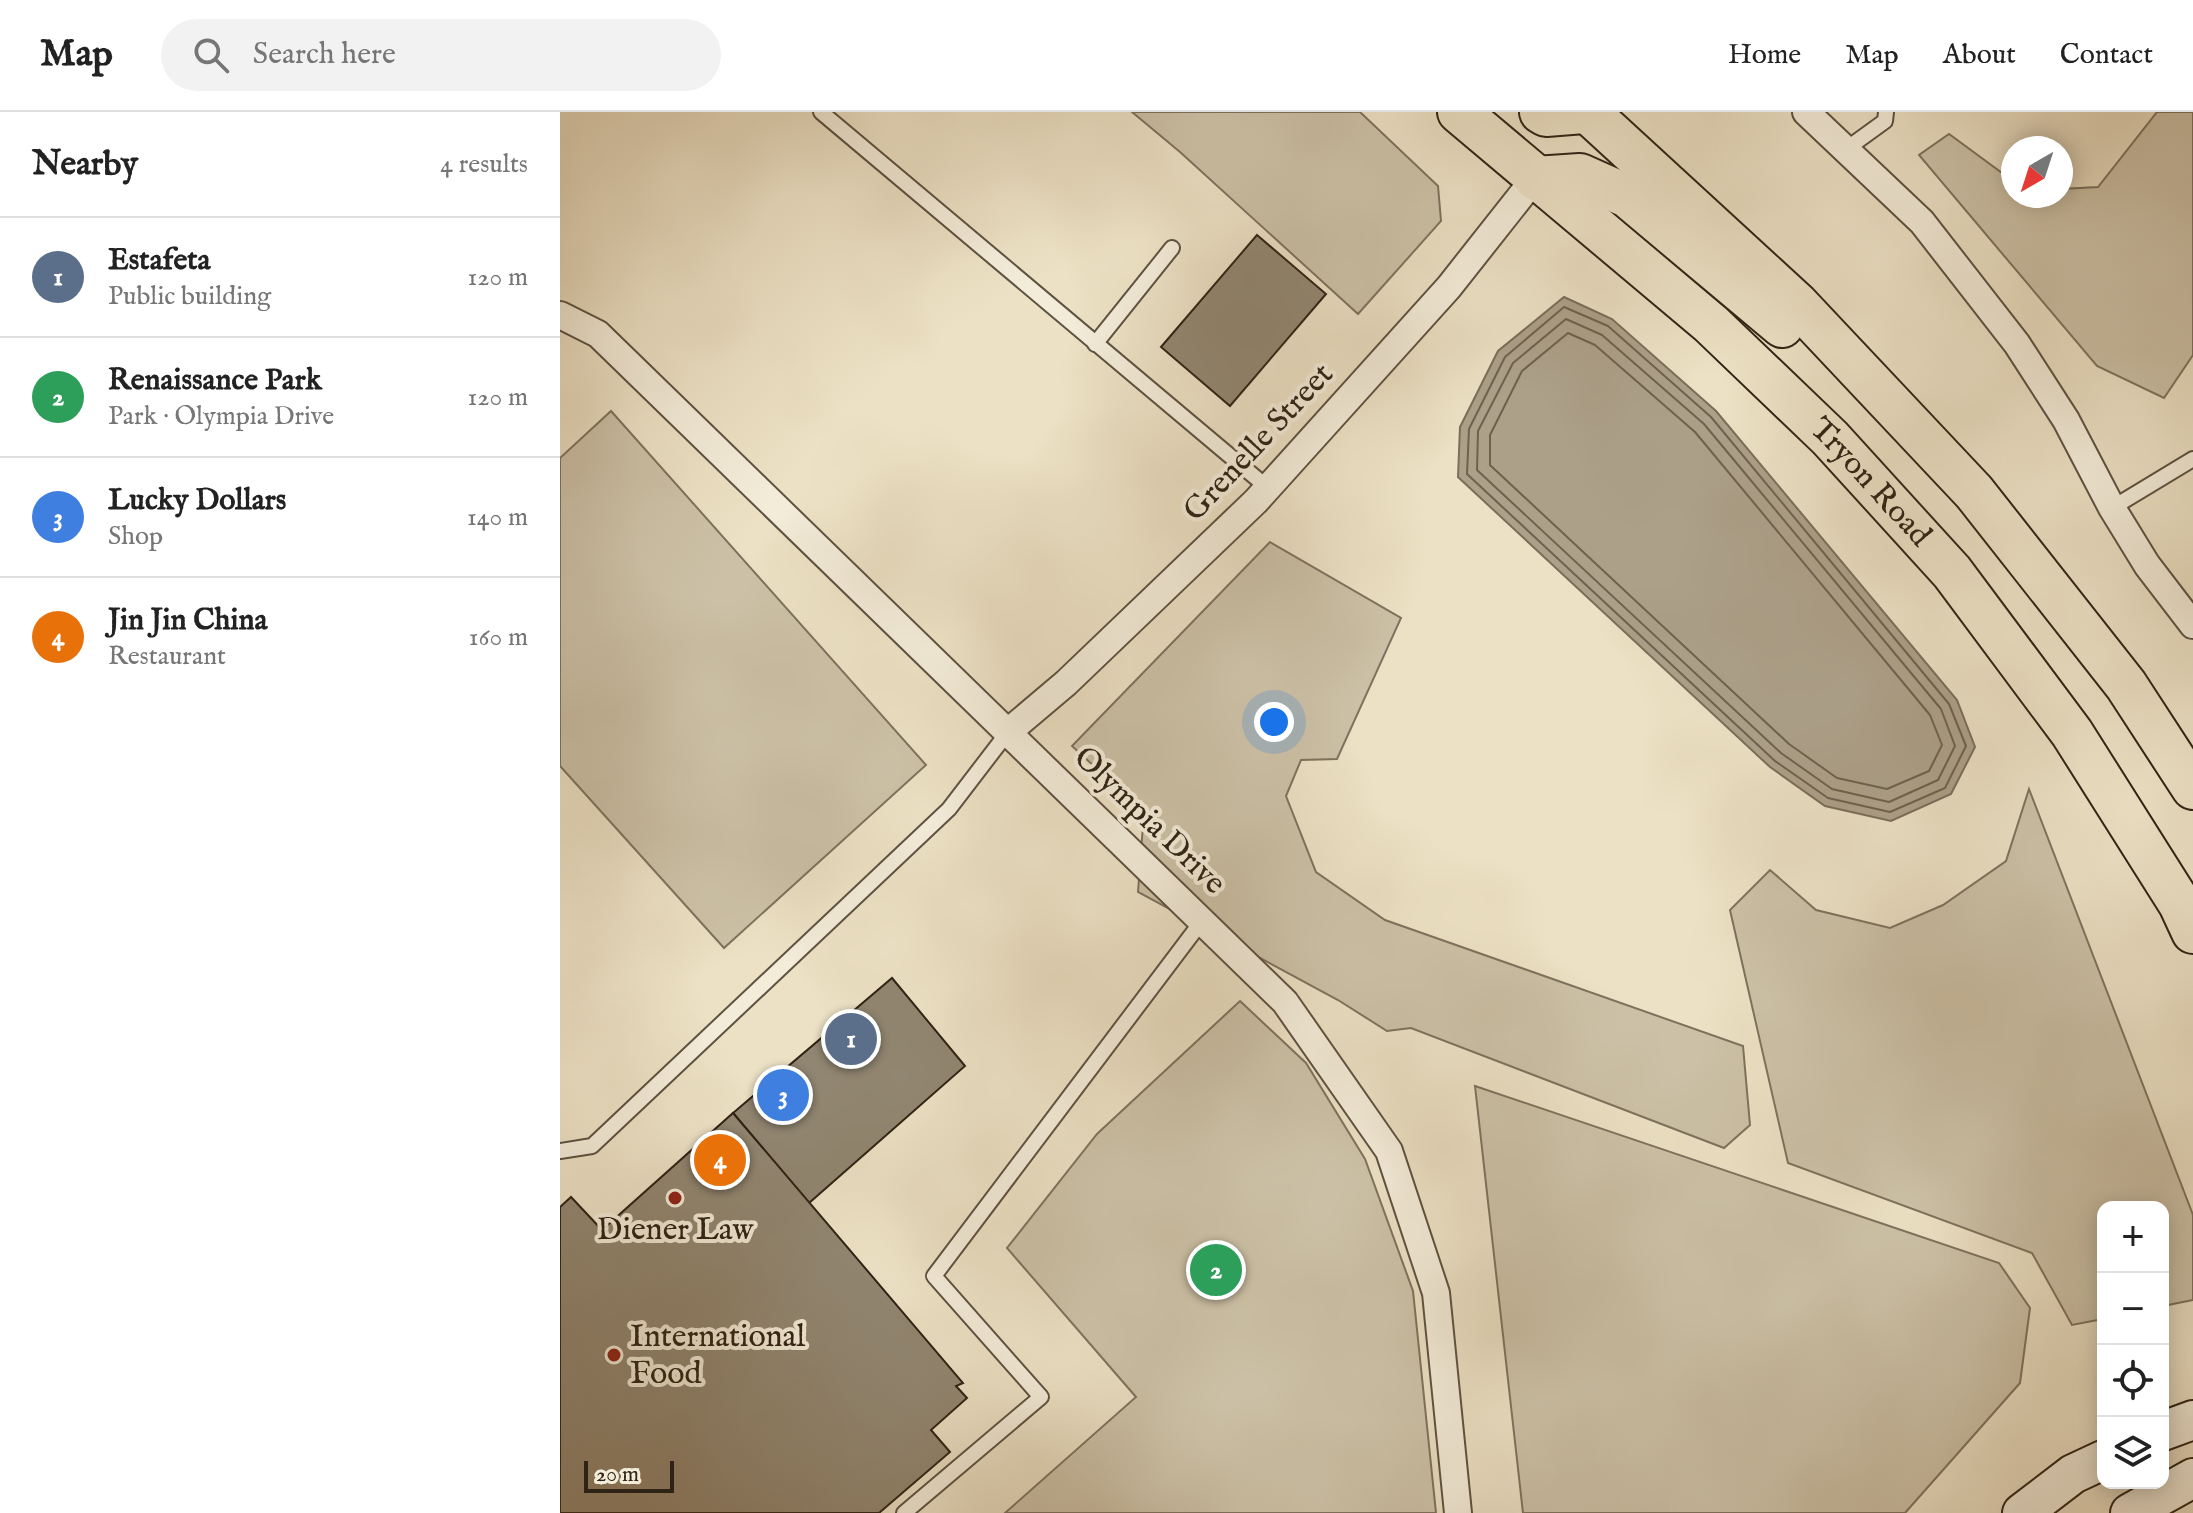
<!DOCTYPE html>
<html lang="en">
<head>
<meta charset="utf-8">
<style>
  body { margin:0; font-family:"IM FELL English",serif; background:#f2f2f2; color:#222 }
  .controls { position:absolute; right:24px; bottom:24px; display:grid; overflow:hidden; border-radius:16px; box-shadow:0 4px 20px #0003 }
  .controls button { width:72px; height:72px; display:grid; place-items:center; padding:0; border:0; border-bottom:2px solid #e0e0e0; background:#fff; color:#222; font:40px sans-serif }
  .compass { position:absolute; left:1441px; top:24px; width:72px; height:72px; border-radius:50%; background:#fff; box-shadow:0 4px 20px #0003; rotate:219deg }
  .scale { position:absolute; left:24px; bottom:20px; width:90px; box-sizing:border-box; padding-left:8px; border:4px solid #2f2315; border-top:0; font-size:22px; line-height:28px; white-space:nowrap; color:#2f2315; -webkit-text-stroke:6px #f3ecd9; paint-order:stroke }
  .you { position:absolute; left:714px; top:610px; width:28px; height:28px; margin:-20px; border:6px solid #fff; border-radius:50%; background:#1a73e8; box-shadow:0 0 0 12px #1a73e833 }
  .badge { display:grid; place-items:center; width:52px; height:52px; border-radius:50%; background:#8f2418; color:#fff; font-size:26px; font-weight:700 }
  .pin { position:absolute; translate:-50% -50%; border:4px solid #fff; box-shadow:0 2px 8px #0006 }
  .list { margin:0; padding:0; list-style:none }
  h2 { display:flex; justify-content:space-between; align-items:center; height:104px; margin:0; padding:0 32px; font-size:34px }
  h2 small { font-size:26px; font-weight:400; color:#767676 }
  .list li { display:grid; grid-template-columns:52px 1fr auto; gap:24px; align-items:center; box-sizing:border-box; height:120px; padding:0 32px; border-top:2px solid #e0e0e0 }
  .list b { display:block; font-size:30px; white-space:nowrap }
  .list p { margin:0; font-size:26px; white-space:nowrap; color:#767676 }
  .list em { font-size:26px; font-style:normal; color:#767676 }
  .icon { flex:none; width:44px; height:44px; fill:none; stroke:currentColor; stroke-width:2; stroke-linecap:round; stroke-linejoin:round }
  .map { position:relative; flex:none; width:1633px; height:1401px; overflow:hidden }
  header { display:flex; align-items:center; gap:48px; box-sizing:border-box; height:112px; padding:0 40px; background:#fff; border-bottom:2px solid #e0e0e0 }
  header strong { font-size:38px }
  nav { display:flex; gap:44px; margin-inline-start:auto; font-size:28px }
  .search { width:560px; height:72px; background:#f2f2f2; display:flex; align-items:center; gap:20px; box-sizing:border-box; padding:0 28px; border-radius:44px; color:#767676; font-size:30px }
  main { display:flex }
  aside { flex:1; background:#fff }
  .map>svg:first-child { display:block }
</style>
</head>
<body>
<header>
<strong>Map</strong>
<div class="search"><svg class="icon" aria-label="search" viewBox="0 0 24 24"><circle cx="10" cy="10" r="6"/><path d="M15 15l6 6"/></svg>Search here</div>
<nav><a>Home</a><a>Map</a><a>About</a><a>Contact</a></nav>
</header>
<main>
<aside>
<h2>Nearby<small>4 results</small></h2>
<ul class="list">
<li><span class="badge" style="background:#5c6f8a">1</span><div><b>Estafeta</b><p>Public building</p></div><em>120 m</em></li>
<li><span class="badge" style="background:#2e9e5b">2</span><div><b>Renaissance Park</b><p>Park · Olympia Drive</p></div><em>120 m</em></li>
<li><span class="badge" style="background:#3f7fe0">3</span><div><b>Lucky Dollars</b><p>Shop</p></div><em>140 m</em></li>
<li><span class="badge" style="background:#e8710a">4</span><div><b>Jin Jin China</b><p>Restaurant</p></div><em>160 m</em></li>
</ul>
</aside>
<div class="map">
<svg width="1633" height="1401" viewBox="0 0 1633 1401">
  <rect width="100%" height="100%" fill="#ece1c5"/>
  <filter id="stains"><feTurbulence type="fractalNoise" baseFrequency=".0025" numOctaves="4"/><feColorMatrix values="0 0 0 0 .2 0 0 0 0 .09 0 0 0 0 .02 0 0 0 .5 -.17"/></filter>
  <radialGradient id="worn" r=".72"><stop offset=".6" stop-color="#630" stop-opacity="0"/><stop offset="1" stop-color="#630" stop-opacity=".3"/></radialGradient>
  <g fill="#ccc1a7" stroke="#7e725e" stroke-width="2">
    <path d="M572,0h228l78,74 3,35 -83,93 -178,-162z"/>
    <path d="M1597,0h36v243l-29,43 -67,-32 -178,-211 30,-21 64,47v15h48v-7l37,-2z"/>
    <path d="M51,299l315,354 -202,183 -164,-182v-308z"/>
    <path d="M710,430l131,76 -64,141 -36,1 -15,36 30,76 69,48 358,126 7,79 -26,23 -313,-120 -24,3 -49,-31 -200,-108 6,-80 -72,-66z"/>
    <path d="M1469,677l164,426v85l-30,6v-99h-60v112l-31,6 -40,-72 -244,-90 -58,-253 40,-40 46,40 74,18 53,-23 63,-44z"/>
    <path d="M680,889l66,62 59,96 48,132 23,222h-431l131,-116 -129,-149 90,-114z"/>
    <path d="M915,974l524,177 31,45 -10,75 -115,130h-382z"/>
  </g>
  <path fill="#aca089" stroke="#7a6e5b" stroke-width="2" d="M1004,185l48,22 104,92 241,289 18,47 -24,47 -60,27 -66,-15 -55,-39 -312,-290 2,-50 38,-76z"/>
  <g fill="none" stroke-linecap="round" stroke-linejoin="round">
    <g stroke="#6e624f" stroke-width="2">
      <path d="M1004,195l44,19 103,91 238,287 17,42 -21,42 -55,24 -62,-14 -53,-37 -308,-287 2,-45 36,-72z"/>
      <path d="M1006,207l36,16 102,89 237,285 14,37 -17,34 -49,22 -57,-13 -51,-36 -304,-283 1,-39 35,-68z"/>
      <path d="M1008,221l27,12 100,87 235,283 12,30 -13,26 -42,18 -50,-11 -48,-34 -299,-279v-30l32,-64z"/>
    </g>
  </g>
  <g fill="#918671" stroke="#2f2315" stroke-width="2">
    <path d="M697,123l69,59 -96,112 -69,-59z"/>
    <path d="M332,866l73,88 -156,137 -76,-90z"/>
    <path d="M173,1001l230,270 -7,3 11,12 -36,32 19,22 -71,61h-319v-306l11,-10 31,33z"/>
  </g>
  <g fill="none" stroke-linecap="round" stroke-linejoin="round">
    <defs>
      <g id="lane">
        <path d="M261,0l447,376"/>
        <path d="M1285,38l40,-29 1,-9"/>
        <path d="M535,232l77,-96"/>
        <path d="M1552,396l81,-49"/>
        <path d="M0,1039l32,-5 357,-337 59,-77"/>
        <path d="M344,1401l137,-116 -107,-121 268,-355"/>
      </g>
      <g id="street">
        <path d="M1246,0l116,110 95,122 49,76 46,88 35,57 46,60"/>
        <path d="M0,203l38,19 687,668 104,149 47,142 22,220"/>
        <path d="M448,620l58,-49 190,-182 193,-214 86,-109"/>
      </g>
      <g id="secondary">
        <path d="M1603,1319l30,-11"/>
        <path d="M1462,1401l51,-39 30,-14"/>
        <path d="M1570,1401l63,-35"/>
      </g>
      <g id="primary">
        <path id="s1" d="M899,0l252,212 119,114 122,134 120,161 108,171 13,28"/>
        <path d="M981,0l5,3 38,-3"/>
        <path d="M1028,0l209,192 177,188 152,193 67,103"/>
        <path d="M975,66l45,-3 47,21 155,130"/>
      </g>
    </defs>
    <use href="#lane" stroke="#5e5241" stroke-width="18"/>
    <use href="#street" stroke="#5e5241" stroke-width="30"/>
    <use href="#secondary" stroke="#2f2315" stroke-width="42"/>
    <use href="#primary" stroke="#2f2315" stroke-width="46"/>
    <use href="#lane" stroke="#f3ecd9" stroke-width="14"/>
    <use href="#street" stroke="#f3ecd9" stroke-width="26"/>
    <use href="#secondary" stroke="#f3ecd9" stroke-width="38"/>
    <use href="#primary" stroke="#ece1c5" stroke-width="42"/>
  </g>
  <g fill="#8f2418" stroke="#f3ecd9" stroke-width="3">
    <circle cx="115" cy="1086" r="8"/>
    <circle cx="54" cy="1243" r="8"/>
  </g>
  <g text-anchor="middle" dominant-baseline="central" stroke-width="8" stroke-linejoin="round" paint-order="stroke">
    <g font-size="32" fill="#2f2315" stroke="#f3ecd9">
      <text transform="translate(699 331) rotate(-47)">Grenelle Street</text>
      <text stroke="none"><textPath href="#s1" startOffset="554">Tryon Road</textPath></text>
      <text transform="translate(589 709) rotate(44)">Olympia Drive</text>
    </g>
    <g font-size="32" fill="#2f2315" stroke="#f3ecd9">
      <text x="115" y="1118">Diener Law</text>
      <text x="70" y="1225" text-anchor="start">International<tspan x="70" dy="37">Food</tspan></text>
    </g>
  </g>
  <rect width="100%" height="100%" filter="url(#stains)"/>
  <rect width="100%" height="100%" fill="url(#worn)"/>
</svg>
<div class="controls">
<button>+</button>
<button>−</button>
<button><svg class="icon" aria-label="locate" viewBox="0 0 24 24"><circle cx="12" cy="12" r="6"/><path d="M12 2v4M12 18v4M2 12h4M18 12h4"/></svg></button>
<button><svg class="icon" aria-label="layers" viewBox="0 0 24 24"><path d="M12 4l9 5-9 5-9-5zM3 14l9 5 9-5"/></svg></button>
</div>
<svg class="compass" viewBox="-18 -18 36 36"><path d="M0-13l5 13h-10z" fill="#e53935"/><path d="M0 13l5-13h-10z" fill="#767676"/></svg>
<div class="scale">20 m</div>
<div class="you"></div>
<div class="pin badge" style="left:291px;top:927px;background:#5c6f8a">1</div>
<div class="pin badge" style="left:656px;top:1158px;background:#2e9e5b">2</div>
<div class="pin badge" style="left:223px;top:983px;background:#3f7fe0">3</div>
<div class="pin badge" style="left:160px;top:1048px;background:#e8710a">4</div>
</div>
</main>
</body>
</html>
